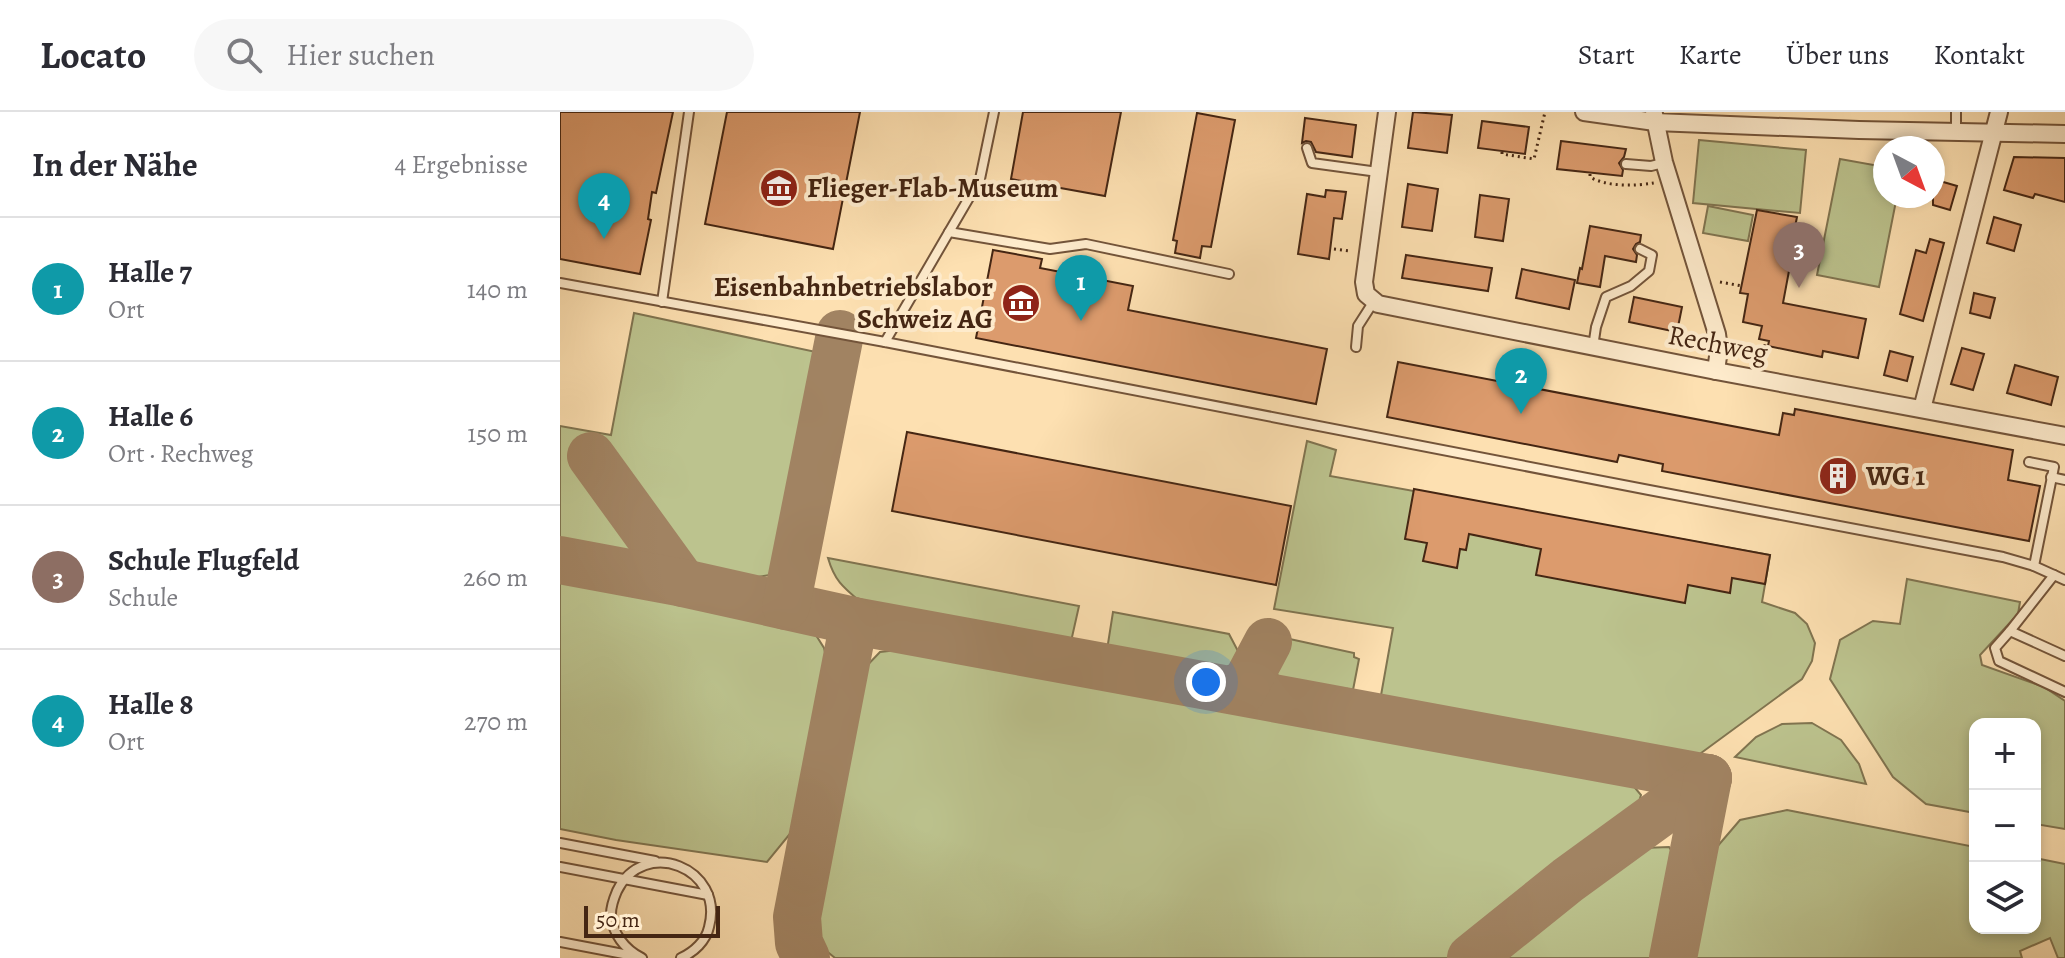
<!DOCTYPE html>
<html lang="de">
<head>
<meta charset="utf-8">
<style>
  body { margin:0; font-family:Alegreya,serif; background:#f7f7f7; color:#2b2b33 }
  .controls { position:absolute; right:24px; bottom:24px; display:grid; overflow:hidden; border-radius:16px; box-shadow:0 4px 12px #0003 }
  .controls button { width:72px; height:72px; display:grid; place-items:center; padding:0; border:0; border-bottom:2px solid #e1e1e2; background:#fff; color:#2b2b33; font:40px sans-serif }
  .compass { position:absolute; left:1313px; top:24px; width:72px; height:72px; border-radius:50%; background:#fff; box-shadow:0 4px 12px #0003; rotate:139deg }
  .scale { position:absolute; left:24px; bottom:20px; width:136px; box-sizing:border-box; padding-left:8px; border:4px solid #452613; border-top:0; font-size:22px; line-height:28px; white-space:nowrap; color:#452613; -webkit-text-stroke:6px #feebcc; paint-order:stroke }
  .you { position:absolute; left:646px; top:570px; width:28px; height:28px; margin:-20px; border:6px solid #fff; border-radius:50%; background:#1a73e8; box-shadow:0 0 0 12px #1a73e833 }
  .badge { display:grid; place-items:center; width:52px; height:52px; border-radius:50%; background:#b45309; color:#fff; font-size:26px; font-weight:700 }
  .pin { position:absolute; translate:-50% -66px; filter:drop-shadow(0 2px 4px #0008) }
  .pin::after { content:''; position:absolute; top:42px; width:28px; height:24px; background:inherit; clip-path:polygon(0 0,100% 0,50% 100%) }
  .list { margin:0; padding:0; list-style:none }
  h2 { display:flex; justify-content:space-between; align-items:center; height:104px; margin:0; padding:0 32px; font-size:34px }
  h2 small { font-size:26px; font-weight:400; color:#7c7c81 }
  .list li { display:grid; grid-template-columns:52px 1fr auto; gap:24px; align-items:center; box-sizing:border-box; height:144px; padding:0 32px; border-top:2px solid #e1e1e2 }
  .list b { display:block; font-size:30px; white-space:nowrap }
  .list p { margin:0; font-size:26px; white-space:nowrap; color:#7c7c81 }
  .list em { font-size:26px; font-style:normal; color:#7c7c81 }
  .icon { flex:none; width:44px; height:44px; fill:none; stroke:currentColor; stroke-width:2; stroke-linecap:round; stroke-linejoin:round }
  .map { position:relative; flex:none; width:1505px; height:846px; overflow:hidden }
  header { display:flex; align-items:center; gap:48px; box-sizing:border-box; height:112px; padding:0 40px; background:#fff; border-bottom:2px solid #e1e1e2 }
  header strong { font-size:38px }
  nav { display:flex; gap:44px; margin-inline-start:auto; font-size:28px }
  .search { width:560px; height:72px; background:#f7f7f7; display:flex; align-items:center; gap:20px; box-sizing:border-box; padding:0 28px; border-radius:44px; color:#7c7c81; font-size:30px }
  main { display:flex }
  aside { flex:1; background:#fff }
  .map>svg:first-child { display:block }
</style>
</head>
<body>
<header>
<strong>Locato</strong>
<div class="search"><svg class="icon" aria-label="search" viewBox="0 0 24 24"><circle cx="10" cy="10" r="6"/><path d="M15 15l6 6"/></svg>Hier suchen</div>
<nav><a>Start</a><a>Karte</a><a>Über uns</a><a>Kontakt</a></nav>
</header>
<main>
<aside>
<h2>In der Nähe<small>4 Ergebnisse</small></h2>
<ul class="list">
<li><span class="badge" style="background:#0f9aa8">1</span><div><b>Halle 7</b><p>Ort</p></div><em>140 m</em></li>
<li><span class="badge" style="background:#0f9aa8">2</span><div><b>Halle 6</b><p>Ort · Rechweg</p></div><em>150 m</em></li>
<li><span class="badge" style="background:#8d6e63">3</span><div><b>Schule Flugfeld</b><p>Schule</p></div><em>260 m</em></li>
<li><span class="badge" style="background:#0f9aa8">4</span><div><b>Halle 8</b><p>Ort</p></div><em>270 m</em></li>
</ul>
</aside>
<div class="map">
<svg width="1505" height="846" viewBox="0 0 1505 846">
  <rect width="100%" height="100%" fill="#fde0b1"/>
  <filter id="stains"><feTurbulence type="fractalNoise" baseFrequency=".0025" numOctaves="4"/><feColorMatrix values="0 0 0 0 .2 0 0 0 0 .09 0 0 0 0 .02 0 0 0 .5 -.17"/></filter>
  <radialGradient id="worn" r=".72"><stop offset=".6" stop-color="#630" stop-opacity="0"/><stop offset="1" stop-color="#630" stop-opacity=".3"/></radialGradient>
  <g fill="#bcc38e" stroke="#807450" stroke-width="2">
    <path d="M1139,28l107,10 -6,63 -107,-10z"/>
    <path d="M1280,47l45,8v29h12l-18,91 -62,-12z"/>
    <path d="M1148,94l45,9 -5,26 -45,-8z"/>
    <path d="M74,201l196,42 -41,199 -19,21 -26,4 -184,-33v-120l51,9z"/>
    <path d="M747,329l29,9 -6,26 440,79 -8,47 33,11 12,11 8,19 -3,18 -10,18 -105,77 -317,-55 13,-73 -119,-19z"/>
    <path d="M268,446l251,48 -9,40 -207,-42c-19,-16 -28,-22 -35,-46z"/>
    <path d="M0,462l228,44 26,14 10,16 4,17 -12,74 -18,85 -31,38 -151,-22 -56,-11z"/>
    <path d="M1347,467l113,23 -2,12 -38,41 2,10 62,22 21,14v128l-30,-5v-100h-60v89l-49,-9 -33,-27 -63,-98 10,-39 33,-19 27,3z"/>
    <path d="M553,500l116,22 10,19 -4,10 -19,9 -109,-22z"/>
    <path d="M716,524l78,17v4l5,2 -6,31 -5,-1 -1,7c-23,-5 -72,-8 -79,-35 -2,-6 0,-13 0,-19l6,1z"/>
    <path d="M364,535l702,130 15,18 -8,27 -87,60 -97,76h-614l-11,-9 -12,-43 46,-231 22,-23z"/>
    <path d="M1252,611l29,17 18,24 7,20 -131,-27 21,-20 26,-13z"/>
    <path d="M1227,698l188,37v81h60v-70l30,6v94h-7l-8,-20 -30,13 2,7h-331l19,-103 30,-35z"/>
    <path d="M1109,735l10,15 -18,96h-169l24,-22 127,-88z"/>
  </g>
  <g fill="none" stroke-linecap="round" stroke-linejoin="round">
    <g stroke="#a18362" stroke-width="48">
      <path d="M31,344l92,127"/>
      <path d="M0,448l123,23 171,38 854,157"/>
      <path d="M226,494l54,-272"/>
      <path d="M682,579l26,-49"/>
      <path d="M246,846l-7,-15 -2,-26 57,-296"/>
      <path d="M911,846l97,-78 140,-102"/>
      <path d="M1113,846l35,-180"/>
    </g>
  </g>
  <g fill="#dc9b6d" stroke="#452613" stroke-width="2">
    <path d="M0,0h113l-17,81 -4,-1 -4,27 3,1 -11,54 -80,-15z"/>
    <path d="M167,0h133l-27,137 -128,-25z"/>
    <path d="M463,0h98l-16,84 -94,-17z"/>
    <path d="M853,0l39,3 -5,38 -39,-5z"/>
    <path d="M637,1l38,7 -24,127 -9,-1 -2,12 -25,-5 2,-12 -4,-1z"/>
    <path d="M745,6l51,7 -4,32 -36,-5 -5,-10 -5,-1 -4,2z"/>
    <path d="M922,9l47,6 -4,27 -47,-6z"/>
    <path d="M1001,29l65,8 -2,8 -5,6 4,7 -1,6 -65,-7z"/>
    <path d="M1454,45l51,1v44l-30,-8 -2,4 -29,-8z"/>
    <path d="M1373,67l24,7 -7,24 -17,-5z"/>
    <path d="M848,72l30,5 -6,42 -30,-4z"/>
    <path d="M766,78l20,2 -4,27 -8,-1 -5,41 -31,-5 9,-60 18,3z"/>
    <path d="M920,83l29,4 -6,42 -28,-4z"/>
    <path d="M1197,98l40,7 -2,10 2,1 -14,75 83,16 -8,39 -35,-7 -1,6 -54,-11 1,-5 -10,-2 3,-13 -19,-4 5,-28 -8,-1z"/>
    <path d="M1434,105l27,8 -7,26 -27,-8z"/>
    <path d="M1030,114l51,9 -1,7 -4,2 -3,5 4,6 -1,7 -31,-6 -5,31 -23,-4 3,-15 2,1z"/>
    <path d="M1370,127l14,4 -21,78 -23,-7 16,-64 10,3z"/>
    <path d="M433,138l49,9 -2,9 93,18 -5,24 199,39 -11,55 -340,-66z"/>
    <path d="M846,143l86,13 -4,23 -86,-13z"/>
    <path d="M962,157l53,11 -6,29 -53,-11z"/>
    <path d="M1414,181l21,5 -5,20 -20,-5z"/>
    <path d="M1074,185l48,10 -5,25 -48,-10z"/>
    <path d="M1402,236l22,6 -11,36 -22,-6z"/>
    <path d="M1330,239l23,6 -6,24 -23,-6z"/>
    <path d="M838,250l381,73 4,-22 11,2 1,-6 218,41 -5,30 32,6 -11,55 -367,-70 1,-7 -44,-9 -2,7 -230,-45z"/>
    <path d="M1455,253l43,12 -7,28 -44,-12z"/>
    <path d="M347,320l384,74 -15,79 -384,-74z"/>
    <path d="M854,377l356,66 -5,29 -33,-6 -2,15 -42,-8 -3,18 -149,-28 5,-26 -72,-15 -3,16 -6,-1 -3,19 -34,-7 4,-18 -22,-4z"/>
  </g>
  <g fill="none" stroke-linecap="round" stroke-linejoin="round">
    <defs>
      <g id="lane">
        <path d="M1396,0v19"/>
        <path d="M747,36l5,15 66,9"/>
        <path d="M1066,52l25,2 12,-3"/>
        <path d="M389,120l31,-53 14,-67"/>
        <path d="M0,171l325,59 764,148 354,67 31,9 31,14"/>
        <path d="M102,190l27,-190"/>
        <path d="M325,230l64,-110 101,17 36,-5 143,30"/>
        <path d="M796,235l2,-21 16,-25"/>
        <path d="M1033,235l3,-20 10,-30 25,-11 18,-15 3,-16 -12,-6"/>
        <path d="M1469,350l25,5 -20,99"/>
        <path d="M1491,365l14,3"/>
        <path d="M1494,463l-44,56 55,25"/>
        <path d="M1450,519l-15,17 4,13 66,31"/>
        <path d="M0,731l95,18"/>
        <path d="M0,755l148,28"/>
        <path d="M0,830l74,14"/>
        <path d="M82,846c-17,-8 -30,-25 -31,-44 0,-8 3,-16 6,-23 27,-55 108,-23 92,36 -3,14 -15,25 -28,31"/>
      </g>
      <g id="street">
        <path d="M827,0l-23,170 2,12 12,10 338,67 349,65"/>
        <path d="M1024,0l71,10 204,8 206,4"/>
        <path d="M1094,2l10,48 53,172 2,15 -3,22"/>
        <path d="M1362,297l77,-297"/>
      </g>
    </defs>
    <use href="#lane" stroke="#73543a" stroke-width="12"/>
    <use href="#street" stroke="#73543a" stroke-width="20"/>
    <g stroke="#452613" stroke-width="3" stroke-dasharray="2 4" stroke-linecap="butt">
      <path d="M942,40v2l32,5 11,-47"/>
      <path d="M1030,62v3c17,10 45,9 64,6"/>
      <path d="M774,137l16,2"/>
      <path d="M1160,170l22,4"/>
      <path d="M1201,252l5,-24"/>
    </g>
    <use href="#lane" stroke="#feebcc" stroke-width="8"/>
    <use href="#street" stroke="#feebcc" stroke-width="16"/>
  </g>
  <defs>
    <symbol id="museum-disc" viewBox="-11 -11 22 22"><circle r="9.5" fill="#8f2418" stroke="#feebcc"/><path d="M0-6L6-3V-2H-6V-3ZM-5-1h2V3h-2ZM-1-1h2V3h-2ZM3-1h2V3H3ZM-6 4H6V6H-6Z" fill="#fff"/></symbol>
    <symbol id="building-disc" viewBox="-11 -11 22 22"><circle r="9.5" fill="#8f2418" stroke="#feebcc"/><path d="M-4-6H4V6H1V3H-1V6H-4ZM-2.5-4.3h1.7v1.8h-1.7ZM.8-4.3h1.7v1.8H.8ZM-2.5-1h1.7V.8h-1.7ZM.8-1h1.7V.8H.8Z" fill="#fff"/></symbol>
  </defs>
  <g fill-rule="evenodd">
    <use href="#museum-disc" x="197" y="54" width="44" height="44"/>
    <use href="#museum-disc" x="439" y="169" width="44" height="44"/>
    <use href="#building-disc" x="1256" y="342" width="44" height="44"/>
  </g>
  <g text-anchor="middle" dominant-baseline="central" stroke-width="8" stroke-linejoin="round" paint-order="stroke">
    <g font-size="28" font-weight="bold" fill="#452613" stroke="#feebcc" text-anchor="start">
      <text x="247" y="76">Flieger-Flab-Museum</text>
      <text x="433" y="175" text-anchor="end">Eisenbahnbetriebslabor<tspan x="433" dy="32">Schweiz AG</tspan></text>
      <text x="1306" y="364">WG 1</text>
    </g>
    <g font-size="28" fill="#452613" stroke="#feebcc">
      <text transform="translate(1158 232) rotate(11)">Rechweg</text>
    </g>
  </g>
  <rect width="100%" height="100%" filter="url(#stains)"/>
  <rect width="100%" height="100%" fill="url(#worn)"/>
</svg>
<div class="controls">
<button>+</button>
<button>−</button>
<button><svg class="icon" aria-label="layers" viewBox="0 0 24 24"><path d="M12 4l9 5-9 5-9-5zM3 14l9 5 9-5"/></svg></button>
</div>
<svg class="compass" viewBox="-18 -18 36 36"><path d="M0-13l5 13h-10z" fill="#e53935"/><path d="M0 13l5-13h-10z" fill="#7c7c81"/></svg>
<div class="scale">50 m</div>
<div class="you"></div>
<div class="pin badge" style="left:521px;top:209px;background:#0f9aa8">1</div>
<div class="pin badge" style="left:961px;top:302px;background:#0f9aa8">2</div>
<div class="pin badge" style="left:1239px;top:176px;background:#8d6e63">3</div>
<div class="pin badge" style="left:44px;top:127px;background:#0f9aa8">4</div>
</div>
</main>
</body>
</html>
